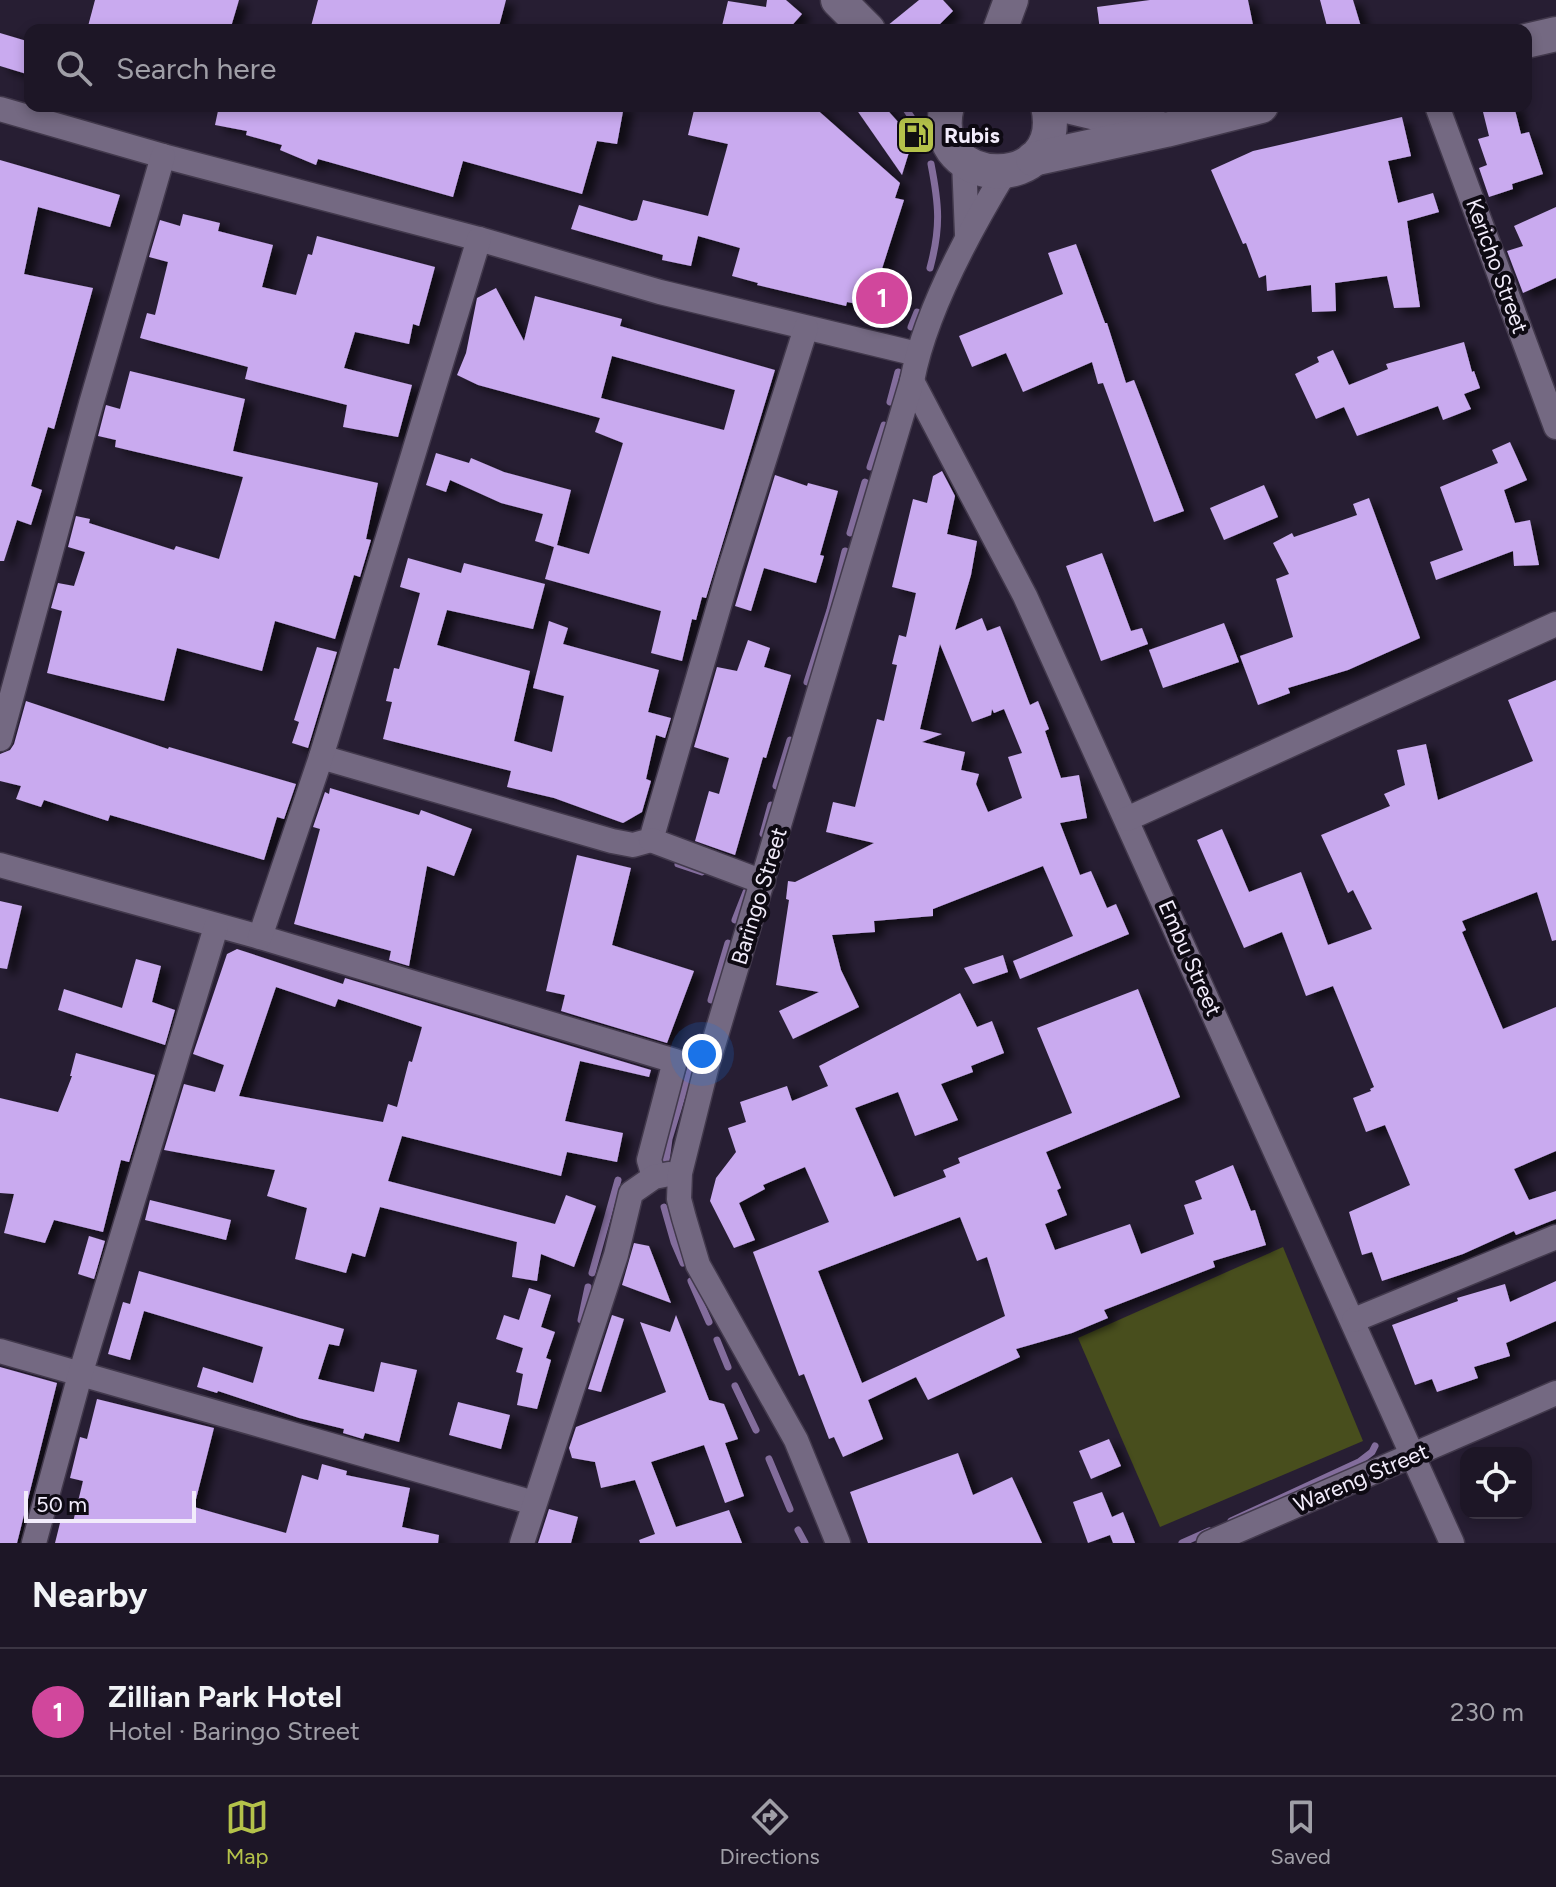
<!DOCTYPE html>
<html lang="en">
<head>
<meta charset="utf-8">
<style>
  body { margin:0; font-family:Figtree,sans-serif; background:#251f2e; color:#f1f3f6 }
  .controls { position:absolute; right:24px; bottom:24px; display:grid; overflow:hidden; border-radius:16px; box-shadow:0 4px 12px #0003 }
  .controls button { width:72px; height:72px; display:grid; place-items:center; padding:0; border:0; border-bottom:2px solid #3b3543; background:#1d1626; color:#f1f3f6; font:40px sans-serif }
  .scale { position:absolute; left:24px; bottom:20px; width:172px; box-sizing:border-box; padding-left:8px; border:4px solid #f2ecfb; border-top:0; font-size:22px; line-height:28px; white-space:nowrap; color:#f2ecfb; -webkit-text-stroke:6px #0e0a13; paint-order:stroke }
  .you { position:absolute; left:702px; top:1054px; width:28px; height:28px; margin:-20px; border:6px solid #fff; border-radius:50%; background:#1a73e8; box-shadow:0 0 0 12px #1a73e833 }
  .badge { display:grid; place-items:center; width:52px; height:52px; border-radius:50%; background:#b4c24a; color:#fff; font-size:26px; font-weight:700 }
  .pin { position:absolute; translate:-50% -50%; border:4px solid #fff; box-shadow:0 2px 8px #0006 }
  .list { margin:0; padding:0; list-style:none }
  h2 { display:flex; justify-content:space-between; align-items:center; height:104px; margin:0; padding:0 32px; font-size:34px }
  h2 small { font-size:26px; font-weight:400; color:#a09fa7 }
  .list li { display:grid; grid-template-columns:52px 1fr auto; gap:24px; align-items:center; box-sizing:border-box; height:128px; padding:0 32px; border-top:2px solid #3b3543 }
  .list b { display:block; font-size:30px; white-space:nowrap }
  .list p { margin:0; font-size:26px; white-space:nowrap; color:#a09fa7 }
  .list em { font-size:26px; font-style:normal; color:#a09fa7 }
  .icon { flex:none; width:44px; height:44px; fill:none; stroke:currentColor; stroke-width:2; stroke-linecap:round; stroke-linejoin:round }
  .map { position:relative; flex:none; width:1556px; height:1543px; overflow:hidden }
  .search { position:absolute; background:#1d1626; box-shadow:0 4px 12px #0003; left:24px; right:24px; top:24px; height:88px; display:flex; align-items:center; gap:20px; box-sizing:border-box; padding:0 28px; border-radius:16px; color:#a09fa7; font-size:30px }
  .sheet { height:232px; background:#1d1626 }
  nav { display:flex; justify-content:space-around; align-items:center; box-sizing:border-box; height:112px; border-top:2px solid #3b3543; background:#1d1626; font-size:22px; color:#a09fa7 }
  nav a { display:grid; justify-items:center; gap:4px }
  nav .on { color:#b4c24a }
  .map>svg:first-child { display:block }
</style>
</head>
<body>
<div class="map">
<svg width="1556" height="1543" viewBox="0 0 1556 1543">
  <defs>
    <filter id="shadow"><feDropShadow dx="9" dy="5" stdDeviation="4" flood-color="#0009"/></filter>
  </defs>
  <rect width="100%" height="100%" fill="#271e33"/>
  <path fill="#484e1d" d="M1283,1247l80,194 -203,86 -82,-189z"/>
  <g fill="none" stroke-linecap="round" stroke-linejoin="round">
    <g stroke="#836d9c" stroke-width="7">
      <path d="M904,106l19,29"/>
      <path d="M930,268c11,-41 9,-63 1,-104"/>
      <path d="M911,327l6,-15"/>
      <path d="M890,402l8,-30"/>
      <path d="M870,467l14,-42"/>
      <path d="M850,533l15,-51"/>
      <path d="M807,682l23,-72 15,-59"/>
      <path d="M776,786l14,-46"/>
      <path d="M763,834l8,-29"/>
      <path d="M678,864l24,8"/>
      <path d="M735,920l11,-28"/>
      <path d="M711,1000l17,-57"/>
      <path d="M665,1169l4,-30 31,-102"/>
      <path d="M664,1207l10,35 9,21"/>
      <path d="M592,1273l26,-93"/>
      <path d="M691,1281l18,41"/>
      <path d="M581,1320l7,-33"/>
      <path d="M717,1340l11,27"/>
      <path d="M735,1386l21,44"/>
      <path d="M769,1459l21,50"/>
      <path d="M1231,1521l128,-59 13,-10 3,-6"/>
      <path d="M798,1530l7,13"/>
      <path d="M1182,1543l27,-12"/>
    </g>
  </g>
  <g fill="#c9aaef" fill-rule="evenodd" filter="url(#shadow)">
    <path d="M95,0h144l-9,30h-143z"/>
    <path d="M318,0h188l-8,30h-188z"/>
    <path d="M767,0h19l16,14 -14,16h-67l7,-29 38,6z"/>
    <path d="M919,0h24l10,11 -19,19h-47v-4z"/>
    <path d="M1150,0h98l6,30h-154l-3,-23z"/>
    <path d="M1320,0h33l9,30h-34z"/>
    <path d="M0,33l30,9v33l-30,-9z"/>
    <path d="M219,106h405l-7,38 -20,-3 -15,53 -119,-33 -10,36 -135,-38 -2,6 -36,-15 2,-5 -36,-10 1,-4 -32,-6z"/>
    <path d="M695,106h118l87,77 -5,15 9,2 -24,75 5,1 -7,32 -31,-6 -1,4 -89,-21 1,-2 -26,-7 8,-28 -42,-12 -7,30 -29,-6 1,-5 -92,-26 8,-24 53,16 5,-1 6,-20 65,16 20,-72 -40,-9z"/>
    <path d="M854,106h30l29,33 -11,36z"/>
    <path d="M1507,106h7l7,28 8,-2 14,42 -31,10 1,5 -24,8 -10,-29 8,-3 -9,-26 11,-3 -6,-24z"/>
    <path d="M1402,117l9,39 -23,5 10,42 35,-10 6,19 -32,9 13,86 -26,1 -7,-32 -52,7 1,28 -24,1 -1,-27 -44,6 -1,-16 -7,3 -13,-35 -3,1 -32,-74 42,-19z"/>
    <path d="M0,160l120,35 -10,32 -72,-20 -14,67 69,14 -39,141 -6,-2 -17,59 11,4 -11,35 -14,-5 -13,41h-4z"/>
    <path d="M1556,207v71l-33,15 -16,-42 16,-5 -9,-20z"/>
    <path d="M183,214l37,9 -2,8 55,14 -11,42 34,8 12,-41 4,1 5,-19 118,31 -16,59 -6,-2 -4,20 -54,-12 -11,36 68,17 -14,52 -55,-10 4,-22 -102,-26 3,-12 -108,-29 7,-25 8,2 13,-53 -19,-5 11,-37 20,6z"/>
    <path d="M1076,244l29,79h2l19,60 8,-3 50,131 -30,11 -51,-139 -5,1 -6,-22 -69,30 -17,-39 -34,14 -13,-31 104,-42 -15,-41z"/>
    <path d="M496,288l28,53 11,-45 87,23 -2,7 155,44 -69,228 -4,-1 -6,23 -4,-1 -10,42 -31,-8 10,-42 -116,-32 9,-32 -19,-6 8,-27 -42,-11 -51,-23 -4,12 -20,-7 10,-32 33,10 2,-5 33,14 67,18 -14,55 32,9 34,-111 -28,-11 5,-14 -122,-33 -21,-10 9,-22 11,-55zM612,356l123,34 -11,40 -123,-32z"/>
    <path d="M1464,342l8,30 2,-1 6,17 -16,6 7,15 -28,11 -5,-14 -81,30 -13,-29 -28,12 -21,-45 24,-12 -2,-5 16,-7 16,35 39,-16 -2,-5z"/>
    <path d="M130,371l115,28 -12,52 145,32 -12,56 5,1 -11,37 -6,-2 -19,64 -60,-18 -13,50 -85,-23 -13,53 -117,-28 15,-62 -11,-3 7,-25 16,3 11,-34 -17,-5 8,-31 14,3 -1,4 85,27 2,-4 43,13 24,-82 -128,-30 1,-7 -18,-4 8,-31 14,4z"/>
    <path d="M1510,442l17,38 -23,10 11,33 15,-3 9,45 -25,1 -1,-15 -77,29 -6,-18 33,-12 -23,-63 58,-24 -6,-13z"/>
    <path d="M942,471l13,25 -8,38 30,7 -6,34 -16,55 27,-12 5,13 13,-5 30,79 8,-4 11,28 -4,2 16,47 18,-3 8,43 -27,5 20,52 11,-4 16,37 9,-4 13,30 -109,45 -7,-18 60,-25 -30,-70 -110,43v7l-59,5 1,11 -43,3 9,35 18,37 -66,32 -14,-28 40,-19 -43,-7 13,-85 -3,-1 2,-18 7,1 79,-39 -48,-11 7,-30 22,5 22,-88 7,2 13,-56 -5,-1 7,-29 7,2 10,-44 -24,-6 21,-88 14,4 6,-27zM940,644l32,78 19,-7 1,-6 2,4 10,-4 18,44 -14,4 14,41 -34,14 -12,-28 3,-10 -18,-4 4,-18 -43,-10 20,-8 -22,-5z"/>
    <path d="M775,475l32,11 1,-3 30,8 -18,64 4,1 -8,27 -52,-15 -13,43 -16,-5z"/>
    <path d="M1264,485l14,32 -54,23 -14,-32z"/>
    <path d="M1369,498l51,140 -72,32 -60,18 2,5 -32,12 -18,-49 53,-19 -17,-58 13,-5 -16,-31 19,-10 2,4 63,-22 -4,-11z"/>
    <path d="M1102,553l29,78 11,-3 6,16 -47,17 -35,-95z"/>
    <path d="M408,558l53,15 3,-10 81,21 -12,45 -86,-19 -10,35 93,26 -16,70 38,11 12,-56 -31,-8 16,-67 19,7 -5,16 96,26 -11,42 23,6 -6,20 -9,-3 -10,44 5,2 -9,31 -19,11 -69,-25 -47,-11 4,-16 -128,-32 9,-37 -6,-1 8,-33 5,1 21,-76 -20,-6z"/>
    <path d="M1224,623l15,39 -76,26 -14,-38z"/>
    <path d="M748,640l22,8 -6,19 27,8 -25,83 -3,-1 -28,98 -40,-14 14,-50 10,3 10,-36 -35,-11 23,-80 20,4z"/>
    <path d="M317,647l20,5 -29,96 -16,-5 7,-21 -5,-2z"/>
    <path d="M1556,680v260l-4,1 -15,-49 -75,29 4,9 -4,2 41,97 53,-22v144l-42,18 15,31 27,-9v28l-40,16 -2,-4 -51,23 -81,27 -10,-29 -10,3 -13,-43 61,-27 -25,-60 -19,7 -13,-34 18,-7 -1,-2 4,-2 -41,-101 -27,10 -24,-64 -38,16 -47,-108 25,-11 27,63 52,-20 27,73 44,-16 -19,-39 -5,3 -27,-58 69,-29 -6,-12 21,-9 -8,-35 29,-6 12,56 95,-39 -25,-61z"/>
    <path d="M26,701l142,48 1,-2 127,37 -12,35 -7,-2 -13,43 -154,-45 -2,6 -64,-21 -3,7 -25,-8 5,-13 -21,-5v-27l10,-4 4,-6z"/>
    <path d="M330,788l89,27 2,-5 51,19 -18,47 -27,-10 -18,100 -20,-6 2,-9 -97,-27 26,-95 -7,-2 12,-35 4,2z"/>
    <path d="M577,855l54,13 -19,77 82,26 -27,72 -106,-32 4,-16 -19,-4z"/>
    <path d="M0,901l22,5 -15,63 -7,-1z"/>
    <path d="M237,949l106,35 2,-6 306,92 -2,7 -69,-16 -15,60 58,12 -6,29 -50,-10 -6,24 -159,-40 -14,45 167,43 11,-29 30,11 -22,61 -33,-13 -4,27 -25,-4 5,-35 -137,-35 -15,50 -13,-4 -6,20 -51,-14 12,-51 -40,-12 8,-26 -111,-20 20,-66 31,8 9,-27 -31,-11 34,-100zM276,987l59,20 3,-8 84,28 -10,35 -3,-1 -12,46 -9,-3 -5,18 -144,-26z"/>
    <path d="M1003,955l5,17 -35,12 -9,-16z"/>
    <path d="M136,959l25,7 -9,36 23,8 -10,35 -107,-35 6,-21 58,19z"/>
    <path d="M1138,989l42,108 -134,55 15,36 -4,2 10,25 -22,9 10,26 75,-26 11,30 53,-20 -10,-29 18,-6 -7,-18 38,-16 18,46 4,-1 11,35 -53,16 2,6 -111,43 4,8 -36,15 -56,16 4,8 -92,43 -12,-23 -48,23 15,39 -40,18 -9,-20 -5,2 -25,-65 -5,2 -46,-124 76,-30 -24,-55 -42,18 2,4 -26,14 16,37 -21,8 -24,-47 6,-23 20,-26 -8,-24 18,-6 -6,-20 47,-16 5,15 36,-15 -9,-20 141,-73 17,34 15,-6 12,32 -33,13 2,6 -32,12 17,36 -43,16 -17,-44 -43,16 39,89 52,-20 -3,-7 17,-7 -2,-5 114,-45 -35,-85zM960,1217l17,44 10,-4 18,59 -143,67 -44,-112z"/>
    <path d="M76,1053l79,22 -26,87 -8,-2 -18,72 -49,-12 -9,23 -41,-10 10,-39 -14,-1v-95l58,14 14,-36h-2z"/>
    <path d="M150,1200l81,20 -5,20 -81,-20z"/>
    <path d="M89,1236l16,5 -11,38 -16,-5z"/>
    <path d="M634,1243l15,3 22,57 -49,-18z"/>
    <path d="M139,1271l205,58 -5,17 -10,-2 -11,35 56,13 7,-30 36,8 -18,72 -34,-9 -2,6 -20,-6 1,-4 -45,-11 -81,-27 -1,2 -20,-6 6,-20 50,16 10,-36 -119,-36 -14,49 -22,-6 15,-52 7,2z"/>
    <path d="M1556,1281v40l-50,22 4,13 -36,11 4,11 -41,14 -5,-13 -17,6 -23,-60 66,-24 -1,-3 48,-14 5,18z"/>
    <path d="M529,1288l22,7 -10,32 14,5 -9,26 5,2 -14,49 -20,-4 6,-31 -7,-2 7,-24 -27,-9 8,-24 15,5z"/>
    <path d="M612,1315l12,4 -23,73 -13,-3z"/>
    <path d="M676,1315l33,85 15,4 14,35 -13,4 19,53 -19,7 -21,-58 -53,17 25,65 53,-17 13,33h-102l-1,-3 16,-6 -20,-54 -34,8 -6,-26 -23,-4 -3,-10 7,-21 90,-35 -26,-70 30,10z"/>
    <path d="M0,1367l57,16 -40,160h-17z"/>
    <path d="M97,1399l117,29 -20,79 92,26 16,-58 16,5 4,-16 25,7 -1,4 64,13 -8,39 37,8 -1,8h-383l6,-24 12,3 10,-41 -13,-3 10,-41 7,2z"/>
    <path d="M458,1402l52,13 -9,34 -52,-14z"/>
    <path d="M1109,1439l12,27 -30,13 -12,-28z"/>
    <path d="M958,1453l15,42 39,-18 30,66h-174l-18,-51z"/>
    <path d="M1102,1492l10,25 11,-5 12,31h-22l-3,-8 -22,8 -15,-41z"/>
    <path d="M549,1509l29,8 -7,26h-33z"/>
  </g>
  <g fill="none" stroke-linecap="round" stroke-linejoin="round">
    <defs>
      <g id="street">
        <path d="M1437,106l119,321"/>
        <path d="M0,109l163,47 316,83 181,53 257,62"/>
        <path d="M964,161l3,73"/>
        <path d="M912,381l113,215 427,947"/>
        <path d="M0,739l91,-335 72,-248"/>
        <path d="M321,757l291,84 21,4 18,-5 79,-272 76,-240"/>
        <path d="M1127,819l429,-195"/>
        <path d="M651,840l112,42"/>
        <path d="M0,865l260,72 415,124 -26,99 5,17"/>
        <path d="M260,937l61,-180 158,-518"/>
        <path d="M1354,1320l202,-83"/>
        <path d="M0,1351l534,152"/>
        <path d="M34,1543l46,-168 136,-448"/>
        <path d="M522,1543l94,-288 15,-62 23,-16 15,-3"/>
        <path d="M838,1543l-42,-103 -98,-175 -14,-47 -5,-19 1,-26 26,-104 206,-688c13,-69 56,-148 93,-209"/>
        <path d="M1209,1543l347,-150"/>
      </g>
      <g id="secondary">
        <path d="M838,0l30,30"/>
        <path d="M1000,30l11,-30"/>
        <path d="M1526,41l30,-7"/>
        <path d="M947,106c-22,85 121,89 101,0"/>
        <path d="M1067,106l91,22"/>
        <path d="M1033,159l133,-29 95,-24"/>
      </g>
    </defs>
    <use href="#street" stroke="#42394c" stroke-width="27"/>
    <use href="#secondary" stroke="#42394c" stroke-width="37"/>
    <use href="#street" stroke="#746982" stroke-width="24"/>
    <use href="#secondary" stroke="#746982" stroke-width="34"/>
  </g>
  <defs>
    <symbol id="fuel-square" viewBox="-11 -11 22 22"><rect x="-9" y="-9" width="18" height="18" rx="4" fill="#b4c24a" stroke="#0e0a13"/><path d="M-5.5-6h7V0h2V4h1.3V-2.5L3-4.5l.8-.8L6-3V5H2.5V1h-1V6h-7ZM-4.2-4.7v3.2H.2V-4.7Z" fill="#111"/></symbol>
  </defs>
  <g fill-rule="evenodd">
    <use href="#fuel-square" x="894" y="113" width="44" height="44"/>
  </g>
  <g text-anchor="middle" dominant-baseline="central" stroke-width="8" stroke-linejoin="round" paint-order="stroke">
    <g font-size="22" font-weight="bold" fill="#f2ecfb" stroke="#0e0a13" text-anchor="start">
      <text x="944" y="135">Rubis</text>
    </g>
    <g font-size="22" fill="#f2ecfb" stroke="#0e0a13">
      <text transform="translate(1497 266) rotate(70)">Kericho Street</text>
      <text transform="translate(759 896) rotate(-73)">Baringo Street</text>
      <text transform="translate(1190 958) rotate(66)">Embu Street</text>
      <text transform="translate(1361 1478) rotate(-23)">Wareng Street</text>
    </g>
  </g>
</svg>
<div class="controls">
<button><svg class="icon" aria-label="locate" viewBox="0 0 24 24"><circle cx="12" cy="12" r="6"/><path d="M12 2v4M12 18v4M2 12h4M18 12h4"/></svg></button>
</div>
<div class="scale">50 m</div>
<div class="you"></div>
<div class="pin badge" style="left:882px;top:298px;background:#d1479c">1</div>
<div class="search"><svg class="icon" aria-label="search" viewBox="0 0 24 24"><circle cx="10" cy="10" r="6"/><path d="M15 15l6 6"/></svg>Search here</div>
</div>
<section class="sheet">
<h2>Nearby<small></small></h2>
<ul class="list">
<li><span class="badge" style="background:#d1479c">1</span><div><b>Zillian Park Hotel</b><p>Hotel · Baringo Street</p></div><em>230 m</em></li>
</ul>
</section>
<nav>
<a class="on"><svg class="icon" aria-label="map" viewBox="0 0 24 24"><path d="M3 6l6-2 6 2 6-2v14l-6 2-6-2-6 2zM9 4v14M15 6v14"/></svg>Map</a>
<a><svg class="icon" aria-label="directions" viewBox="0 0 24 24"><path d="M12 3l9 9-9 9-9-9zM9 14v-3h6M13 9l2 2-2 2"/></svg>Directions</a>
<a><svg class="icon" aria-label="saved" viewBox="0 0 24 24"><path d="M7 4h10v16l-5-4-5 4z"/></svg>Saved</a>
</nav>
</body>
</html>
